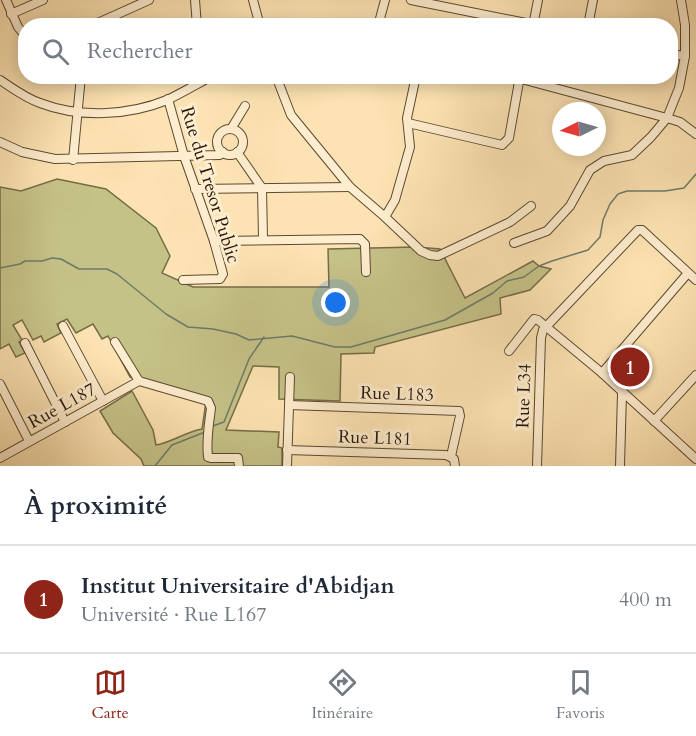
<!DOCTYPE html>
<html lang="fr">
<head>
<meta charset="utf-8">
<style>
  body { margin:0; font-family:Cardo,serif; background:#f2f2f3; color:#1f2937 }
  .compass { position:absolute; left:552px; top:102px; width:54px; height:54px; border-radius:50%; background:#fff; box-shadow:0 3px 15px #0003; rotate:265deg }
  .you { position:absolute; left:336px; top:303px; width:21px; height:21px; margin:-15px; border:4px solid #fff; border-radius:50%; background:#1a73e8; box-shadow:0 0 0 9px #1a73e833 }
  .badge { display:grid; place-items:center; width:39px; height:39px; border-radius:50%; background:#8f2418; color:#fff; font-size:20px; font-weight:700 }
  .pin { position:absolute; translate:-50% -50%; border:3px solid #fff; box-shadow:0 2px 6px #0006 }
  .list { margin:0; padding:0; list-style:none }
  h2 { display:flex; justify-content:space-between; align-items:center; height:78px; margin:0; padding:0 24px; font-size:26px }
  h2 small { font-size:20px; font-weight:400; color:#747a83 }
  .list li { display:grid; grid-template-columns:39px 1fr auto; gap:18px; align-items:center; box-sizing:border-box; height:108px; padding:0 24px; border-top:2px solid #e0e1e3 }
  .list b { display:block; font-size:22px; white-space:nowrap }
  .list p { margin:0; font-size:20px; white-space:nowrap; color:#747a83 }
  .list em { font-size:20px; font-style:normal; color:#747a83 }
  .icon { flex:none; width:33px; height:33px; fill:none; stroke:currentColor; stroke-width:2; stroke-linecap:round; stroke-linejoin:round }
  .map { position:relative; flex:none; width:696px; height:466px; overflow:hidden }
  .search { position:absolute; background:#fff; box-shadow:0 3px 15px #0003; left:18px; right:18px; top:18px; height:66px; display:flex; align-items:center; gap:15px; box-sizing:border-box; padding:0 21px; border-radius:24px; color:#747a83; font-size:22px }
  .sheet { height:186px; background:#fff }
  nav { display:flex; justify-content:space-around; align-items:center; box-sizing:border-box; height:84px; border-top:2px solid #e0e1e3; background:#fff; font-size:16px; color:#747a83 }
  nav a { display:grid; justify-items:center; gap:3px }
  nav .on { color:#8f2418 }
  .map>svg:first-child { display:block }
</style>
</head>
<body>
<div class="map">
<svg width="696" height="466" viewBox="0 0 696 466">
  <rect width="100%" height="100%" fill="#fde3b3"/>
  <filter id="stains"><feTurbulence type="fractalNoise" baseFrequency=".00333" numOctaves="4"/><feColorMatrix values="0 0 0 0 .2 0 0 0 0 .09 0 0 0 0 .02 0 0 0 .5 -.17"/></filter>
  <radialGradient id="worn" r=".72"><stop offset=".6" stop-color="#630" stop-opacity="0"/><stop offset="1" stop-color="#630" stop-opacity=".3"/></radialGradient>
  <path fill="#c5c288" stroke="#756c48" stroke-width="1.5" d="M57,179l49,10 50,39 14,28 -8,17 31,14h136l-1,-38 88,-2 24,2 25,49 68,-37 6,5 12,3 -21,21 -30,8 1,16 -126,33 -1,6 -33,1 -1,47 -61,-2v-32l-26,-1 -27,64 53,2 -1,15 4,1v18h-138l-3,-7 -28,-26 -13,-22 32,-20 21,39 3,15c17,-3 29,-13 46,-16l4,-27 -62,-19 -14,-6 -22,-41 -6,3 -9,-15 -17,9 -9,-14 -10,5 4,9 -17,9 -3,-6 -8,4 -11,-20 -9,5 9,15 -3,2 6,11 -9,4 -7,-13 -9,5v-162l21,4z"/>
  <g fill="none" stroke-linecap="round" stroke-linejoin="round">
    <g stroke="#6e7b69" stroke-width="1.5">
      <path d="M0,268l20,-4 5,-3h17l10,-3 9,1 18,10h28l10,5 49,40 22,13 25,2 23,5 13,6 43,-4 43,11h16l94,-27 48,-27 14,-12 17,-4 15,-11 13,-5 36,-11 12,-13 3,-17 7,-16 8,-10 9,-3h38l19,-3 12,-14"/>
      <path d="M210,427l14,-5 25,-63 15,-22"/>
      <path d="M155,466l17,-21 33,-13"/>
    </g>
    <defs>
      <g id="minor">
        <path d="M6,0l12,27 8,10"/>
        <path d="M195,0l2,26"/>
        <path d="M253,0l7,26"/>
        <path d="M411,0l130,26"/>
        <path d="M11,14l32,-14"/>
        <path d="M91,26l58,-26"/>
        <path d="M378,26l7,-26"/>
        <path d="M533,26l5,-26"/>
        <path d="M588,26l5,-26"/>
        <path d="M670,54l15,2"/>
        <path d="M276,76l15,39 59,72 35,30 36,34 9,4 8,1 72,-34 21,-16"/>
        <path d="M510,76l157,42 13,4 16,12"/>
        <path d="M0,80c12,8 25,18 40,23 39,15 88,13 127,-3 15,-7 30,-16 45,-24"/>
        <path d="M168,99l16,57 30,85 9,33 -3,5 -37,1"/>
        <path d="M408,123l94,22 7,-7 11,-62"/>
        <path d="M231,129l14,-23"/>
        <circle cx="230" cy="142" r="13"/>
        <path d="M0,142l22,10 33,7 165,-4 3,-3"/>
        <path d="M237,152l25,36 1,51"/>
        <path d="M73,160l8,-84"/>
        <path d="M195,189l155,-2"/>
        <path d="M385,217l10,-17 15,-53 -3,-29 9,-42"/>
        <path d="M214,241l146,-2 5,5 1,28"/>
        <path d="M514,243l33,-12 23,-25 20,-36 14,-9 28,-6 19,-18 16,-19 12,-30 6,-32v-31l-4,-25"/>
        <path d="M63,326l40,75"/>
        <path d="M115,342l24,39 69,20 3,7c-2,17 -5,31 -3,49l3,1h27l1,8"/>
        <path d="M25,343l40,79"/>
        <path d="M509,351l25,-32 4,1 64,53 94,86"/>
        <path d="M602,373l86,-100"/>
        <path d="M0,384l29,57"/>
        <path d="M289,405l170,6 1,5 -9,40"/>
        <path d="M654,421l42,-46"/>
        <path d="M287,450l159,5 8,4 1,7"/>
        <path d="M0,458l139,-77"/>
        <path d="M287,466l3,-89"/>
        <path d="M537,466l4,-128 2,-8 95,-100h4l54,50"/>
        <path d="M620,466l2,-73"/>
      </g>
    </defs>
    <use href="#minor" stroke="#5b4a32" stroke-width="10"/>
    <use href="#minor" stroke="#feedce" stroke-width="8"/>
  </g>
  <g text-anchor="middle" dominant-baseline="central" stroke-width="6" stroke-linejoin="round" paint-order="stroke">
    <g font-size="18" fill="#251707" stroke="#feedce">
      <text transform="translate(210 185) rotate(73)">Rue du Tresor Public</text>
      <text transform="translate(397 394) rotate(2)">Rue L183</text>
      <text transform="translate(524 396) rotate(-88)">Rue L34</text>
      <text transform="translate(62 406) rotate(-29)">Rue L187</text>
      <text transform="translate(375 438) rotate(2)">Rue L181</text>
    </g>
  </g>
  <rect width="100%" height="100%" filter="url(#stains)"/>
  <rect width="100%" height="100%" fill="url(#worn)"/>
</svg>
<svg class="compass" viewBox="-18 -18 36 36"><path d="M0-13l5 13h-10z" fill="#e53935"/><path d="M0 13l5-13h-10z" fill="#747a83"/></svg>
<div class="you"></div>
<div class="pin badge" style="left:630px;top:367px">1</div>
<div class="search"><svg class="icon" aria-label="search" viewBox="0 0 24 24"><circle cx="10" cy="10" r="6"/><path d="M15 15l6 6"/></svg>Rechercher</div>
</div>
<section class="sheet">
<h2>À proximité<small></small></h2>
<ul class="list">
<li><span class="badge">1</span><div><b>Institut Universitaire d'Abidjan</b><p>Université · Rue L167</p></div><em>400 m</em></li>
</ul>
</section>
<nav>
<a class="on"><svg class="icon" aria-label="map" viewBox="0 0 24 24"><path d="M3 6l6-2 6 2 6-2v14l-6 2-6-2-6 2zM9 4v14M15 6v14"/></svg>Carte</a>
<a><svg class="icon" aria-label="directions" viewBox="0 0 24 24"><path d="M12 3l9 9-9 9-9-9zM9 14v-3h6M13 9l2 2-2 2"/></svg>Itinéraire</a>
<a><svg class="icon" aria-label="saved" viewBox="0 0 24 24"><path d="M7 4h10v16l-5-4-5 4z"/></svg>Favoris</a>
</nav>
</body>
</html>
